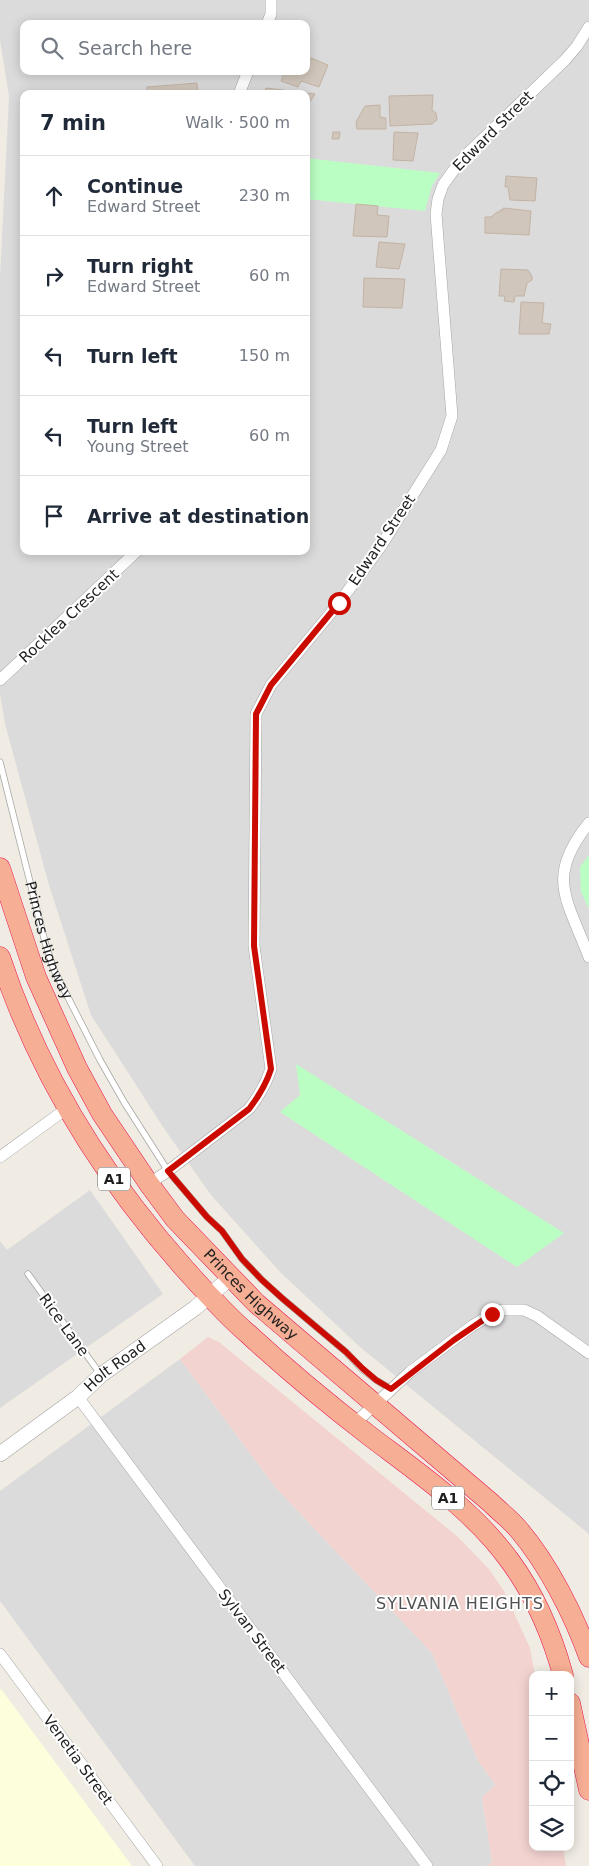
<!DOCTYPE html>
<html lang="en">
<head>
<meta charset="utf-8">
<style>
  body { margin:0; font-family:"DejaVu Sans",sans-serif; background:#f6f6f7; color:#1f2937 }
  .controls { position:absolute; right:15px; bottom:15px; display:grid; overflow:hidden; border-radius:10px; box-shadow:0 2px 12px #0003 }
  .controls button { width:45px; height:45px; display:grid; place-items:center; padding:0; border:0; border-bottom:1px solid #e0e1e3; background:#fff; color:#1f2937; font:25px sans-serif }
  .stop { position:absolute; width:15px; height:15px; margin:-11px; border:4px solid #cb0b00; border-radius:50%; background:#fff }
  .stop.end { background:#cb0b00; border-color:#fff; box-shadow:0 1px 5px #0008 }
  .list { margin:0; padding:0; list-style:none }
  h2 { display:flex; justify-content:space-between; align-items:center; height:65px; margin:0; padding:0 20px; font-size:21px }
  h2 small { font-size:16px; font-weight:400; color:#747a83 }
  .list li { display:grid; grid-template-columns:32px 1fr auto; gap:15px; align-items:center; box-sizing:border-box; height:80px; padding:0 20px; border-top:1px solid #e0e1e3 }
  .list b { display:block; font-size:19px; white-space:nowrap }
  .list p { margin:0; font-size:16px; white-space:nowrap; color:#747a83 }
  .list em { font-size:16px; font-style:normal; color:#747a83 }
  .icon { flex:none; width:28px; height:28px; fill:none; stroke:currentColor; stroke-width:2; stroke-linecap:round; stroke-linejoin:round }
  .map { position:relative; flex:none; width:589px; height:1866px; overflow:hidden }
  .search { position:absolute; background:#fff; box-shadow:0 2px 12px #0003; left:20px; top:20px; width:290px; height:55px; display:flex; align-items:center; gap:12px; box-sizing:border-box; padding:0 18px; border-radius:10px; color:#747a83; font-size:19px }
  .panel { position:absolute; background:#fff; box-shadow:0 2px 12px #0003; left:20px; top:90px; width:290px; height:465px; border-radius:10px }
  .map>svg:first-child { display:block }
</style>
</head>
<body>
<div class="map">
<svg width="589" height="1866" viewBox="0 0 589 1866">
  <rect width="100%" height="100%" fill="#f0ece3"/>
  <g fill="#dcdbdb" fill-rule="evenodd">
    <path d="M0,0h589v1534l-229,-187 -79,-74 -70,-78 -48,-68 -72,-112 -42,-130 -44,-161 -5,-31v-415l9,-182 -9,-56zM24,24h282v47h-282zM24,94h282v457h-282z"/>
    <path d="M90,1190l73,104 -163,114v-167l7,9z"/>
    <path d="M180,1359l96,129 156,165 46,108 18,24 -14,12 10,65 -6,4h-291l-195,-265v-110z"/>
  </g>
  <path fill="#f2d3d0" d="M208,1337l11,5 239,195 31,32 15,22 26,57 5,27h-2v172h30l3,19h-80l6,-4 -10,-65 14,-12 -18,-24 -46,-108 -156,-165 -96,-129z"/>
  <path fill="#fdffdc" d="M1,1689l131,177h-132v-176z"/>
  <g fill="#bbfec4">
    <path d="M306,158l134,15 -8,13 -7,25 -119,-12z"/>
    <path d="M589,855v54l-8,-17 -1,-25z"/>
    <path d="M296,1064l268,169 -47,34 -237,-155 20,-17z"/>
  </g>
  <g fill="#d0c6bb" stroke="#c3b3a4">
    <path d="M311,58l17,7 -9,22 -18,-6 -3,6 -17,-6 4,-10h21v-7z"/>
    <path d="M197,83l1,11h-51v-7z"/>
    <path d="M266,88l49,6 -9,14v-14h-42z"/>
    <path d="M433,95l-1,15 4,3 1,7 -5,4 -42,2 -1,-30z"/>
    <path d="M380,105v12l6,1v11h-29l-1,-7 9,-16z"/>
    <path d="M333,132h7l-1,7h-7z"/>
    <path d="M394,132l24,1 -5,28 -20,-1z"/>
    <path d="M506,176l31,2 -2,23 -25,-1 -2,-13h-3z"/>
    <path d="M356,204l22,2 -1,9 12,1 -2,21 -34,-1z"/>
    <path d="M503,208l28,3 -2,24 -44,-2v-16h6l6,-5h3v-2h3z"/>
    <path d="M379,242l26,2 -6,25 -23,-2z"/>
    <path d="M501,269l27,1 4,6v4l-5,3 -3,13h-9l-1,6 -10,-1 1,-5h-6z"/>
    <path d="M364,278l41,1 -3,29 -39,-1z"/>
    <path d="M521,302l23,1 -2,20 9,1 -2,10h-30z"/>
  </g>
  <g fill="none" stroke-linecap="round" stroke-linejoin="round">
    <defs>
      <g id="service">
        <path id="s1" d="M0,762l45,180 9,28 46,90 24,42 44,69 39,46 15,14 20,28 20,21 21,19 63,53 16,17 14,11 15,9"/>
        <path d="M28,1274l73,101"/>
      </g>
      <g id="minor">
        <path d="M267,24l4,-10v-14"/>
        <path d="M239,94l9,-23"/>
        <path d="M0,680l137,-129"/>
        <path d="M589,823c-44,54 -22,76 0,134"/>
        <path d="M0,1157l66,-48"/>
        <path d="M149,1184l19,-13 81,-62c10,-13 17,-25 22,-40l-17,-123 2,-232 15,-29 68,-82 42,-57 60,-96 11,-34 -16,-202 2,-15 5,-14 18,-25 104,-100 12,-14 12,-19"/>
        <path d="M78,1397l349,469"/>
        <path d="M354,1424l56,-52 62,-46 20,-12 11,-4h21l13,6 52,37"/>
        <path d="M0,1654l157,212"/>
      </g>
      <g id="tertiary">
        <path id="s2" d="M0,1454l78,-57 23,-22 94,-67 35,-30"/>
      </g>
      <g id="trunk">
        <path id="s3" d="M0,868l36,109 41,91 25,46 47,70 26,35 81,84 235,200c9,9 20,17 28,27 29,34 55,85 70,127"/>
        <path d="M0,957c38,116 104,221 184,311 20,22 40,45 62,64 40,37 82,72 125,105 49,37 103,74 139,124 25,34 42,74 53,114"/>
        <path d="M570,1703l19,87"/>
      </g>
    </defs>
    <use href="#service" stroke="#a5a5a5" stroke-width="7"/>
    <use href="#minor" stroke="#a5a5a5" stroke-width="12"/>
    <use href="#tertiary" stroke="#a5a5a5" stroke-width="16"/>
    <use href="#trunk" stroke="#e91451" stroke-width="21"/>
    <use href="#service" stroke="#fff" stroke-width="5.5"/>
    <use href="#minor" stroke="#fff" stroke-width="11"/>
    <use href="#tertiary" stroke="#fff" stroke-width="15"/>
    <use href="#trunk" stroke="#f6ae94" stroke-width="20"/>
  </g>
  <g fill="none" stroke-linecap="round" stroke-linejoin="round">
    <path stroke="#cb0b00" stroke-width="6" d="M339,603l-68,82 -15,29 -2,232 17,123c-5,16 -12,27 -22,40l-81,62 39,46 15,14 20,28 20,21 21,19 63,53 16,16 14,12 15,9 63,-49 38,-26"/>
  </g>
  <g text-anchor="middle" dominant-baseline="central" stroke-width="4" stroke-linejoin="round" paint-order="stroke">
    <g fill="#fff" stroke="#626262" stroke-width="1">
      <rect x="98" y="1167.5" width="32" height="23" rx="4"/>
      <rect x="432" y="1486.5" width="32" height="23" rx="4"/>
    </g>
    <g font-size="14" font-weight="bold" fill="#1e1e1e">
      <text x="114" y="1179">A1</text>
      <text x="448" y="1498">A1</text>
    </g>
    <g font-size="15" fill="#1e1e1e" stroke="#fff">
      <text transform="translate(493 131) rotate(-45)">Edward Street</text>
      <text transform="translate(382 540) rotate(-56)">Edward Street</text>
      <text transform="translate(69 616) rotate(-43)">Rocklea Crescent</text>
      <text stroke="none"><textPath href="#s1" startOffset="185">Princes Highway</textPath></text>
      <text stroke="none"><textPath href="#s3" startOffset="502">Princes Highway</textPath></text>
      <text transform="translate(64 1325) rotate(54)">Rice Lane</text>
      <text stroke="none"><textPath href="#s2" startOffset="145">Holt Road</textPath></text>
      <text transform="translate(252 1631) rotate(53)">Sylvan Street</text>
      <text transform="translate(78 1760) rotate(54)">Venetia Street</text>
    </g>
    <g font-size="16" letter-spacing="1" fill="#515151" stroke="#fff">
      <text x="460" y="1603">SYLVANIA HEIGHTS</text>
    </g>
  </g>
</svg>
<div class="controls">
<button>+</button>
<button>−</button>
<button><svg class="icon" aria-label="locate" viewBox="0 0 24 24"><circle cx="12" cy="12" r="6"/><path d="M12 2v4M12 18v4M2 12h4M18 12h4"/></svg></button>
<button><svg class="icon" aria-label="layers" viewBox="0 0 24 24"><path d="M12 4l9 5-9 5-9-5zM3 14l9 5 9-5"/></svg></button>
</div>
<div class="stop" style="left:339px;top:603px"></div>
<div class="stop end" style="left:492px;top:1314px"></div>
<div class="search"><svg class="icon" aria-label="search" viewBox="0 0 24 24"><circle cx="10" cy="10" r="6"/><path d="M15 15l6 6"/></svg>Search here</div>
<section class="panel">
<h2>7 min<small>Walk · 500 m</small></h2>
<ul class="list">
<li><svg class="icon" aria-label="ahead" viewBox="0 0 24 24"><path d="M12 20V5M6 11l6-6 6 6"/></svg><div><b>Continue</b><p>Edward Street</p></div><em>230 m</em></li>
<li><svg class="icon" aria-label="right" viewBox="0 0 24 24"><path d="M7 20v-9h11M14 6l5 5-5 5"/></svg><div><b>Turn right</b><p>Edward Street</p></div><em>60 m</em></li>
<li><svg class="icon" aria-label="left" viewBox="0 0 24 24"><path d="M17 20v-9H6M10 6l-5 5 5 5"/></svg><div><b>Turn left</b></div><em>150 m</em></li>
<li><svg class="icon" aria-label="left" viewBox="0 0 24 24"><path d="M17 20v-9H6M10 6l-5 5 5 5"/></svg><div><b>Turn left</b><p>Young Street</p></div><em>60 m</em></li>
<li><svg class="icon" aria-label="arrive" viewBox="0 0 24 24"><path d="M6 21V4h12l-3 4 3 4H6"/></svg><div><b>Arrive at destination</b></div></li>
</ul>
</section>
</div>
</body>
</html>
